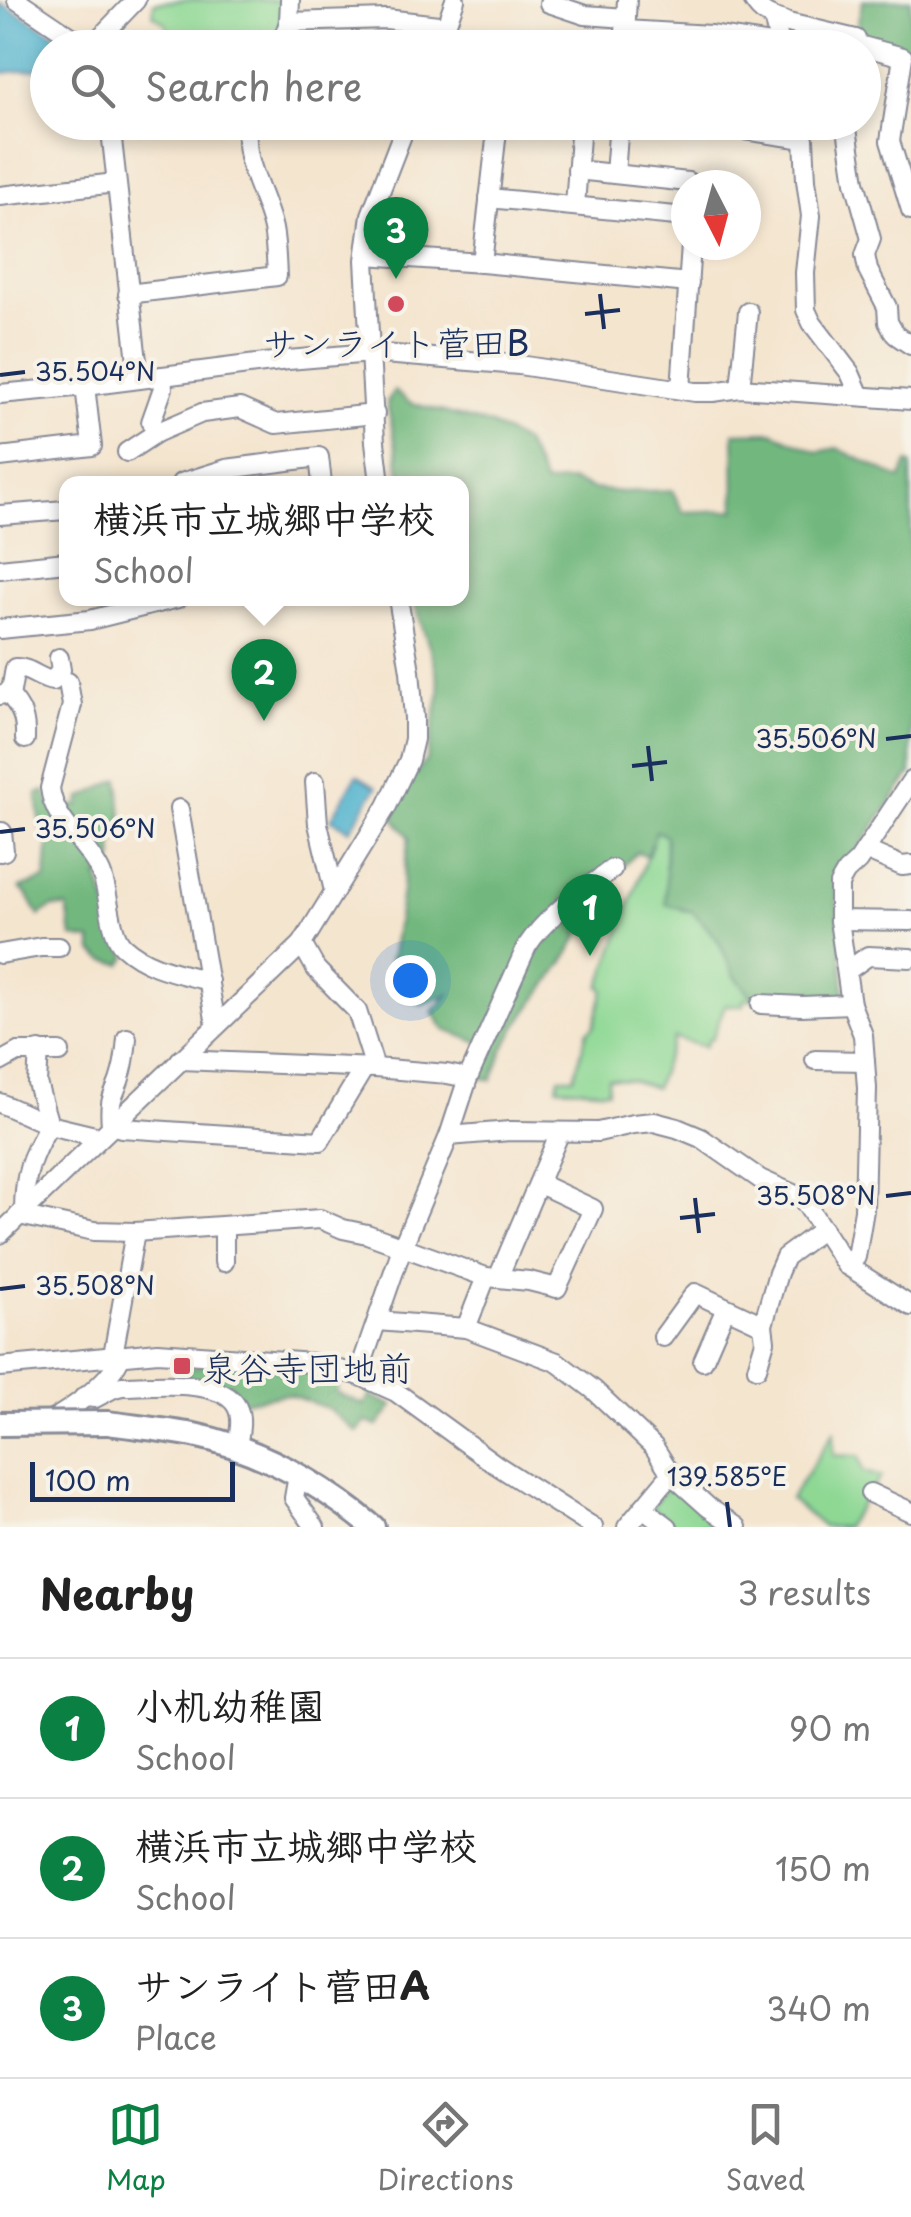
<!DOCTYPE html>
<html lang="en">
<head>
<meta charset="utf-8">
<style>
  body { margin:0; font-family:"Playpen Sans","Klee One",sans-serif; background:#f2f2f2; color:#222 }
  .compass { position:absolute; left:671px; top:170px; width:90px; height:90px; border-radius:50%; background:#fff; box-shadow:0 5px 15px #0003; rotate:174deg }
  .scale { position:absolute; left:30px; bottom:25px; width:205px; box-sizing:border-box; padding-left:10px; border:5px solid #1b2f5e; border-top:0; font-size:28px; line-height:35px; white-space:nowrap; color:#1b2f5e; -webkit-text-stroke:8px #f7f3e8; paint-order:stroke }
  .you { position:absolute; left:410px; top:980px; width:35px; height:35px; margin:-25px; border:8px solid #fff; border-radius:50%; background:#1a73e8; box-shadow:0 0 0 15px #1a73e833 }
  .badge { display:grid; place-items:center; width:65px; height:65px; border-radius:50%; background:#0b8043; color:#fff; font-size:32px; font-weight:700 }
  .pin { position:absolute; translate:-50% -82px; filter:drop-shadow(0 2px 5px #0008) }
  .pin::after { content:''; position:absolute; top:52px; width:35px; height:30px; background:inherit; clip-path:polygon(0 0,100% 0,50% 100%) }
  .popup { position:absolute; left:59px; top:476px; width:410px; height:130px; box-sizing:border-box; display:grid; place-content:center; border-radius:20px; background:#fff; filter:drop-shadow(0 2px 8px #0005); font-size:32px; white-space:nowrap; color:#767676 }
  .popup b { font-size:38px; color:#222 }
  .popup::after { content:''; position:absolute; left:50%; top:100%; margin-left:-20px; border:20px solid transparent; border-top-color:#fff }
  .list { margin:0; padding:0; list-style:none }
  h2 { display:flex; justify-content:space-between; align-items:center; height:130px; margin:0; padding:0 40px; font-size:42px }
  h2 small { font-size:32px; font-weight:400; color:#767676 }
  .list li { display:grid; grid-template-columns:65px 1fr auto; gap:30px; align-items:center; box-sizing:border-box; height:140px; padding:0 40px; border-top:2px solid #e0e0e0 }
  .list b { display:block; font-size:38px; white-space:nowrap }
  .list p { margin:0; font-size:32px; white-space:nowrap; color:#767676 }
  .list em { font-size:32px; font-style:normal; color:#767676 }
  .icon { flex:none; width:55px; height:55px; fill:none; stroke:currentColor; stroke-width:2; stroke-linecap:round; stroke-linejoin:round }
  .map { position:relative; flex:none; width:911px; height:1527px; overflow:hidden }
  .search { position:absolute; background:#fff; box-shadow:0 5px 15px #0003; left:30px; right:30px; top:30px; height:110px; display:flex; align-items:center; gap:25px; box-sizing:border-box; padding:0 35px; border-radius:55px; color:#767676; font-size:38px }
  .sheet { height:550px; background:#fff }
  nav { display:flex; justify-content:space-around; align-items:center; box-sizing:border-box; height:140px; border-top:2px solid #e0e0e0; background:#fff; font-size:28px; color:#767676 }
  nav a { display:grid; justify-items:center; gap:5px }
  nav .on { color:#0b8043 }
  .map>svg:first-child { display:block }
</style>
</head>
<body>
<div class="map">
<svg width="911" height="1527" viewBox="0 0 911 1527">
  <rect width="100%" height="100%" fill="#f7f3e8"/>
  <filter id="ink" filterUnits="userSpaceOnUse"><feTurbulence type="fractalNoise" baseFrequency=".01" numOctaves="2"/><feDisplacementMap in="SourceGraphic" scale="20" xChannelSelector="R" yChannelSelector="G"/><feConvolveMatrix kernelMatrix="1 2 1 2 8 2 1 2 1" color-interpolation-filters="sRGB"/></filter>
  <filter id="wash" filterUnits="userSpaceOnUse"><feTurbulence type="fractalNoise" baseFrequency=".0048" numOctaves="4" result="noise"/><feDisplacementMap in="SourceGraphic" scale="40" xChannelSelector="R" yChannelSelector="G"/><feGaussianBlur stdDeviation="2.25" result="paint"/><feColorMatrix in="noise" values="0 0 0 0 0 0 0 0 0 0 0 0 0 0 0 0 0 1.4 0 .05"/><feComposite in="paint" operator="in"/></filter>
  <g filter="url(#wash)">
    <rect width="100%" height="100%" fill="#f4e5cf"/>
    <g fill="#8ed894" stroke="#548479" stroke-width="2.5">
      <path d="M184,0h98l-2,26 -9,22 -102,-1 -3,-23 -13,-9 1,-12z"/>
      <path d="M656,831l10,5 -1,30 17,44 11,1 25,29 17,36 20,24 -11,-1 -1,7 -18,-1 -13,34 -4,1 -3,7 -31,-9 -19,50 -25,-8 -22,-2v13l-51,-4 2,-10h15l13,-45 7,-6 10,-37 -4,-2z"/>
      <path d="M834,1432l-1,23 26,1 4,15 18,6 -36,50h-22l-33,-28z"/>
      <path d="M672,1482l57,45h-52l-26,-20z"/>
    </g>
    <g fill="#72b87e" stroke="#46746e" stroke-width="2.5">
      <path d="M863,0h48v54l-23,-12 -24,-2 -7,-15z"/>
      <path d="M394,391l17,12 80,22 34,18 20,41 26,-3 22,8 29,3 50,-2 11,22 52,-2 -1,-77 38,-1 46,20 19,-4 64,31 6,-16 4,1v309l-75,108 9,119h-90l-20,-24 -17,-36 -25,-28 -27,-8v-68l-10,-5 -8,25 -11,-4 -26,28 -34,27 3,27 -17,29 -45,61 -15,26 -11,30 -15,-3 12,-31 -44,-16 -12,-18 15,-17 -26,9 -19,-5 -15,-26c11,-45 14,-90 21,-136l-16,-20 19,-40 15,-18 13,-68 -6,-30 -21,-62 49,-1v-115h-62c1,-24 -9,-55 -13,-81z"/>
      <path d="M119,779l4,56 -11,8c4,21 1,22 -14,35l29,79 -5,7 -18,-4 -11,-8 -2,-12 -19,-3 -5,-30h-14l-14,9 -11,-20 -8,-8 26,-9 3,-46 -8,-4 -4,-35 8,-3 5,14 29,1 2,-8z"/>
      <path d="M203,1364h28l18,5 19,-2 15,4 16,-1 40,7 -2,16 27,12 6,-10 23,11 -15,20 -12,-4 -9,10 -30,-24 -40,-14 -45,8 -54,-18 -2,-14z"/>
    </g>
    <g fill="#4fb2ce" stroke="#357096" stroke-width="2.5">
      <path d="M0,3l60,34v10l-12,1 -1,20 -47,5z"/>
      <path d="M357,775l20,12 -27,43 -19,-11z"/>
    </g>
  </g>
  <g filter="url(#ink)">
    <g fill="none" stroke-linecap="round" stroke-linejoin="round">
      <defs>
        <g id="minor">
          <path d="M17,0l71,48"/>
          <path d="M753,0c8,14 17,17 31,21"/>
          <path d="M549,3l36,12 41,3"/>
          <path d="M289,22l97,-3 61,7"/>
          <path d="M788,23l68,16 -1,9"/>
          <path d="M626,30l84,5 61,9 7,-8 -5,-18"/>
          <path d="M855,44l48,13 -13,84 21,69"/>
          <path d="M90,48l46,-48"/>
          <path d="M280,48l9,-26 1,-22"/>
          <path d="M438,48l17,-48"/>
          <path d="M624,48l3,-48"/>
          <path d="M110,122l29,257"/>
          <path d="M690,122l114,17 2,41 5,36 -6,57 1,37 6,13 38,50 10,23"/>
          <path d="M846,122l9,60 16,57 -6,16 3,15 19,37 1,15 4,7 4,6 15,10"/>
          <path d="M577,170l111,12"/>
          <path d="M615,174l4,-52"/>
          <path d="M0,196l116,-13"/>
          <path d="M489,198l197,19"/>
          <path d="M575,206l6,-84"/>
          <path d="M366,255l116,8 207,20"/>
          <path d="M482,263l16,-141"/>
          <path d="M128,294l149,-18c-1,-16 -1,-32 -4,-47 -7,-34 -34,-72 -24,-107"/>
          <path d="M740,388l8,-76"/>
          <path d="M681,389l10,-144"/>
          <path d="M0,394l85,-8 203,-26 83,-7 148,12 176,27h18l27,-4 171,12"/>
          <path d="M156,433l46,-20 38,-5 36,16 99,-10"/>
          <path d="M127,452l29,-19 -5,-11 12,-34 -1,-12"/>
          <path d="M0,457l92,-11 -7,-60"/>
          <path d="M181,483l45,-14 93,-12 3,26"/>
          <path d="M380,483l-5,-41 -10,-182 6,-45 36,-93"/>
          <path d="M0,515l66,-5"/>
          <path d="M0,569l66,-7"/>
          <path d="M0,629l90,-9 88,-22"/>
          <path d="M68,682l4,23 -22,83c4,35 37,54 51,85 9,20 8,60 22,73 24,22 56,27 86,35"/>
          <path d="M8,694c14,14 18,26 17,45"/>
          <path d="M0,695l11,-4 4,-23c14,-1 24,11 38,13l8,-11 -2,-12"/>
          <path d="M315,782l3,42 16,67"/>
          <path d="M179,809l37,216"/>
          <path d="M865,850l37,16 9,-1"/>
          <path d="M0,852l4,-1 -2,-19"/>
          <path d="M839,920l72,1"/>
          <path d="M302,944l14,25 41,42 18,57"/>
          <path d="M0,954l41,-7h18"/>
          <path d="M847,971l21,-15 42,2"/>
          <path d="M761,1004l41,2 49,-2"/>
          <path d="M127,1038c-1,11 -2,22 -5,33 -6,26 -14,22 -11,54l10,3 199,13 44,-73"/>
          <path d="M180,1060l195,8 72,6 21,4"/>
          <path d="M815,1060l50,1"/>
          <path d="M0,1062l18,-10h42"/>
          <path d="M0,1103l49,22 50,12"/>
          <path d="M449,1136l61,-5 88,1 35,-8 21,-2 23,6 24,10 59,41 42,19 44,67 65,41"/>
          <path d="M24,1211c0,-36 7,-56 25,-86l-12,-42 2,-32"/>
          <path d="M19,1215l75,16 41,1 185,-13 23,10 24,5 119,43 12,1 62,-146"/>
          <path d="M0,1234l302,-290 85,-138 22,-46 5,-21v-21l-4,-47 -12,-73"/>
          <path d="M224,1262v-36"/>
          <path d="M846,1265l10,-8 8,-47 3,-122 -4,-53 -12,-31 -12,-84v-36l7,-12 12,-11 53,-80"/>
          <path d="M498,1278l31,3 28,7 36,-79 -53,-25"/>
          <path d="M377,1321l89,7 91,34 37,28 60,57 17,27 37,33 29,20"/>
          <path d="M466,1328l20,-51"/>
          <path d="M663,1337l32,-44 68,32"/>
          <path d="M113,1355l22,-123"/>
          <path d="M703,1361l23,-53"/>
          <path d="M0,1367l158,-15 155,11 45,12 38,17 99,72 98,63"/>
          <path d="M757,1368l8,-27 -2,-16 15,-52 7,-16 38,-28"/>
          <path d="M358,1375l44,-127 47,-112 19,-58 59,-132c20,-31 56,-55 85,-77"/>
          <path d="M84,1397l11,1 19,-10 8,-2c28,0 100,-9 115,21 6,12 2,27 0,40"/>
          <path d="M45,1424c24,-13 67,-43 76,-69"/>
          <path d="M298,1475l-4,23 21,29"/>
          <path d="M870,1493l41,19"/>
          <path d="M643,1508l25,19"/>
          <path d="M627,1527l44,-53"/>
        </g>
        <path id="major" d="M108,1423c29,4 58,7 86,12 66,14 128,50 179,92"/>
      </defs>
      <use href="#minor" stroke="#888a96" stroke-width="22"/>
      <use href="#major" stroke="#888a96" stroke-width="28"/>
      <use href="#minor" stroke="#fff" stroke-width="18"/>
      <use href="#major" stroke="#fff" stroke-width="22"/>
      <defs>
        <path id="major-bridge" d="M0,1424l108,-1"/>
      </defs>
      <use href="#major-bridge" stroke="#888a96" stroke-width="28" stroke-linecap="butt"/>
      <use href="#major-bridge" stroke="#fff" stroke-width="22"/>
    </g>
  </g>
  <path fill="none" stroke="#1b2f5e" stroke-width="4" d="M600,294l4,35M585,314l35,-4M0,375l25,-3M886,739l25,-3M648,746l4,35M632,766l35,-4M0,832l25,-3M886,1196l25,-3M695,1198l4,35M680,1218l35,-4M0,1289l25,-3M727,1502l3,25"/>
  <g fill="#d1495b" stroke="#f7f3e8" stroke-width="4">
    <circle cx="396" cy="304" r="10"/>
    <rect x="172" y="1356" width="20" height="20" rx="5"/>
  </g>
  <g text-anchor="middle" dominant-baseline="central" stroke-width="8" stroke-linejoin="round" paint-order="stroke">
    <g font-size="35" fill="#1b2f5e" stroke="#f7f3e8">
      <text x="396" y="341">サンライト菅田B</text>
      <text x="202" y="1366" text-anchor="start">泉谷寺団地前</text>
    </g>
  </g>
  <g font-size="25" text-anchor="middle" fill="#1b2f5e" stroke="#f7f3e8" stroke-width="8" stroke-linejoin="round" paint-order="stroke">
    <text x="95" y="381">35.504°N</text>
    <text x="816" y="748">35.506°N</text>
    <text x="95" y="838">35.506°N</text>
    <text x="816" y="1205">35.508°N</text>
    <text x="95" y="1295">35.508°N</text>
    <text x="727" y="1486">139.585°E</text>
  </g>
</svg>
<svg class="compass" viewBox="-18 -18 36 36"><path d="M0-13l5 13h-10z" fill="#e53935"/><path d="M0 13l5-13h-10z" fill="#767676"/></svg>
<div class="scale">100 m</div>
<div class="you"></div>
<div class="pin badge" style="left:590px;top:956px">1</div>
<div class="pin badge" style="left:264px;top:721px">2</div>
<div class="popup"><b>横浜市立城郷中学校</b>School</div>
<div class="pin badge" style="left:396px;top:279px">3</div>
<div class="search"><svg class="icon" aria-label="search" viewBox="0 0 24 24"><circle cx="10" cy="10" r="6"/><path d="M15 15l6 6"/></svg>Search here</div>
</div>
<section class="sheet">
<h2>Nearby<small>3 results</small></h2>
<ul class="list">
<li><span class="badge">1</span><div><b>小机幼稚園</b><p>School</p></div><em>90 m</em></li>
<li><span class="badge">2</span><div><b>横浜市立城郷中学校</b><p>School</p></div><em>150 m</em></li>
<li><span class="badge">3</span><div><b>サンライト菅田A</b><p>Place</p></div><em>340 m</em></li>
</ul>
</section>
<nav>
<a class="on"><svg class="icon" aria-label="map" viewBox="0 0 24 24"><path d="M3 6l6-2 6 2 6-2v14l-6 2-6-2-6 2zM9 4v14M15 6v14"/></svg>Map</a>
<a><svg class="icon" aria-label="directions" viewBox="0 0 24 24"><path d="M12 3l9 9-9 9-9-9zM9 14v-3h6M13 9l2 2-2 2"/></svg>Directions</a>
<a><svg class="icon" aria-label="saved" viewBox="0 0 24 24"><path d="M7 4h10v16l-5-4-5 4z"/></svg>Saved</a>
</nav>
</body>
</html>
